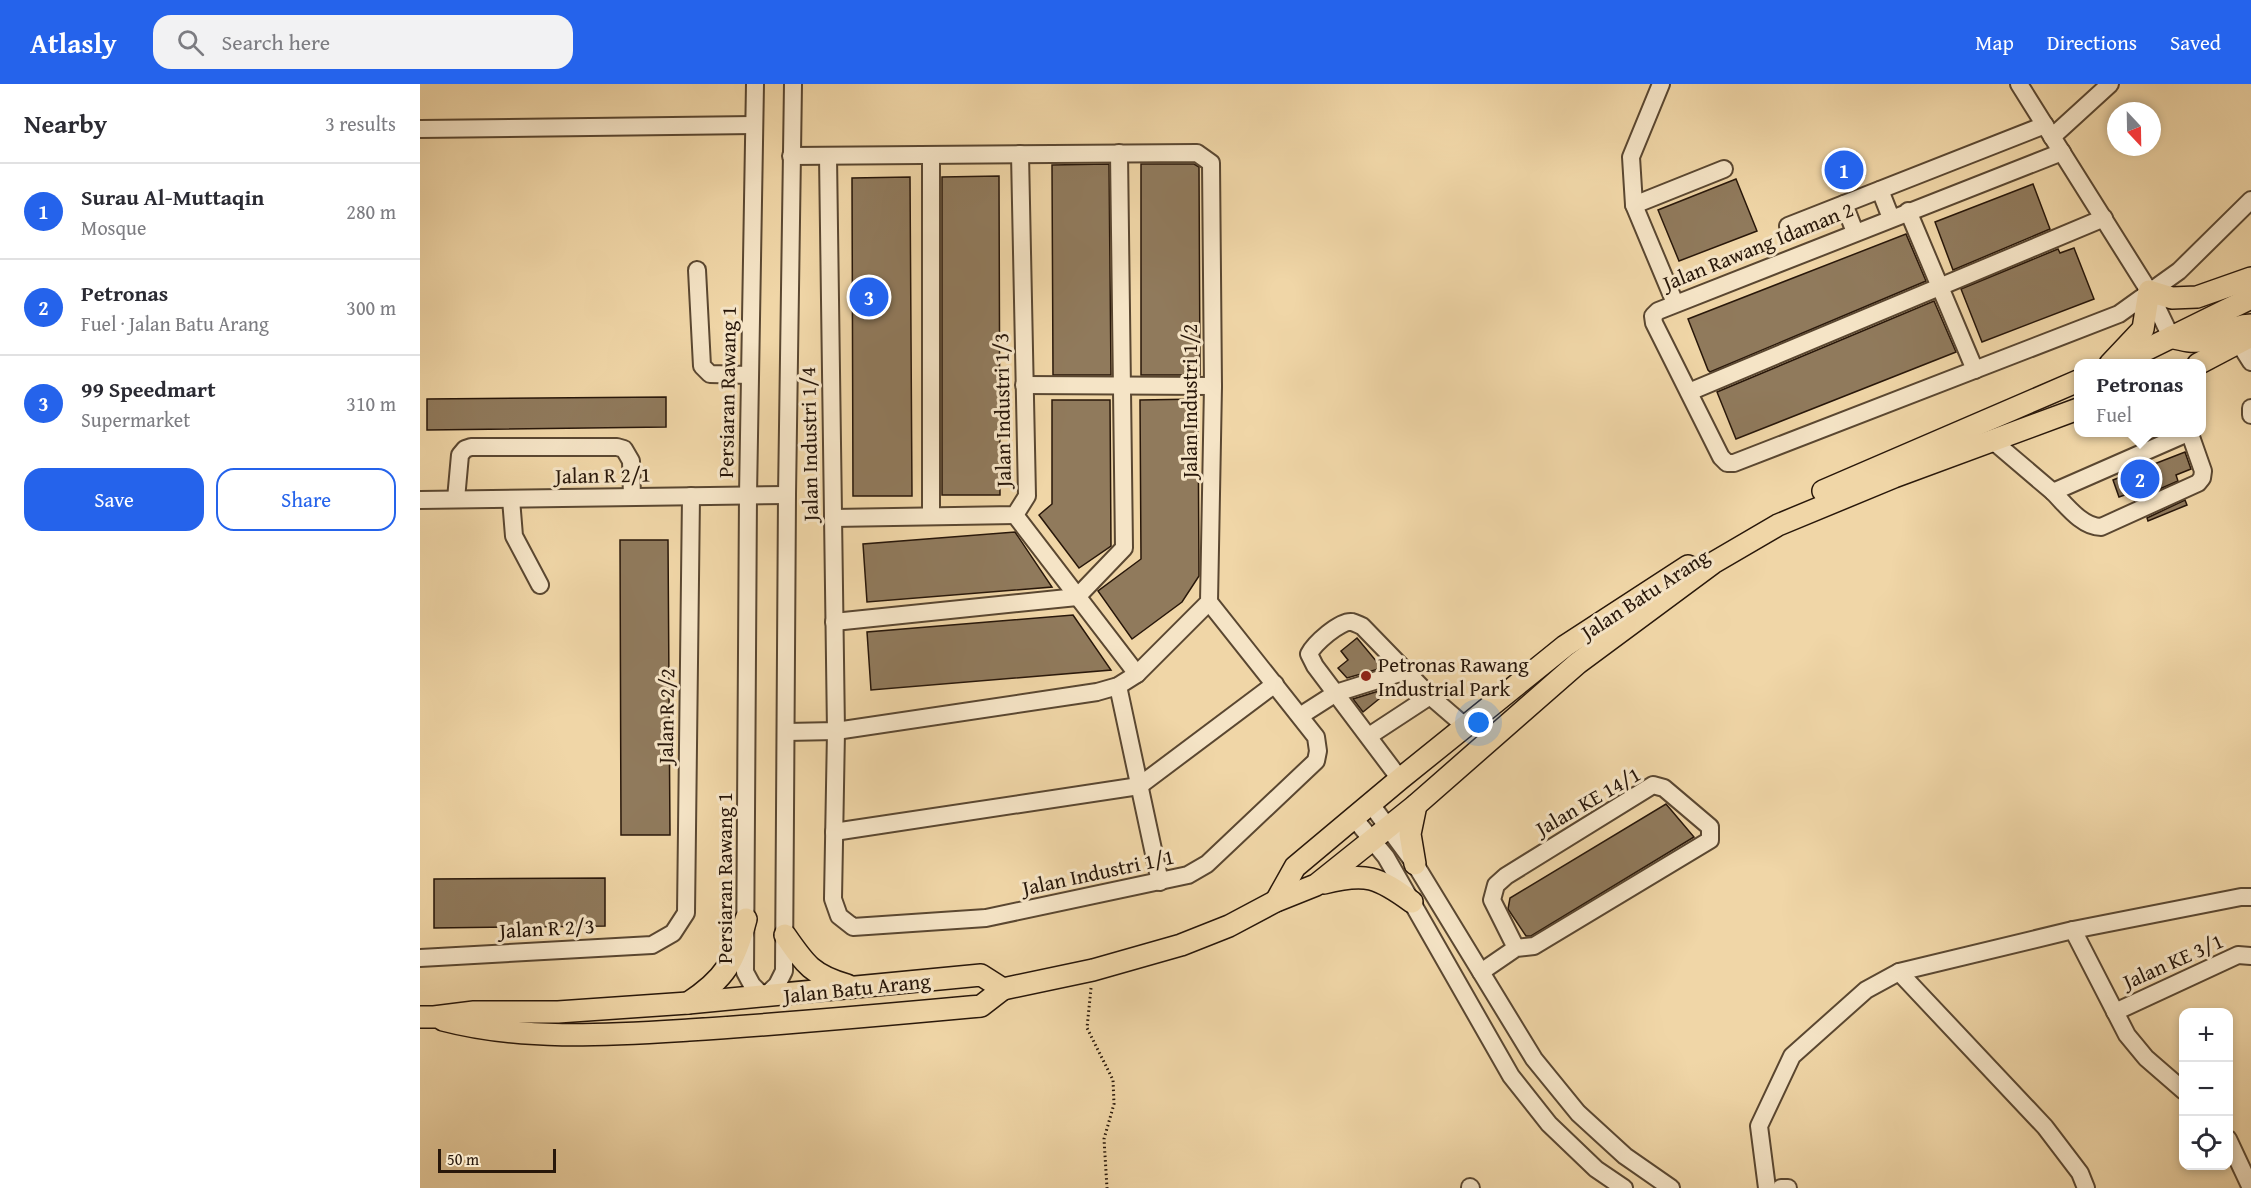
<!DOCTYPE html>
<html lang="en">
<head>
<meta charset="utf-8">
<style>
  body { margin:0; font-family:"Gentium Book Plus",serif; background:#f2f2f3; color:#2b2b33 }
  .controls { position:absolute; right:18px; bottom:18px; display:grid; overflow:hidden; border-radius:12px; box-shadow:0 3px 9px #0003 }
  .controls button { width:54px; height:54px; display:grid; place-items:center; padding:0; border:0; border-bottom:2px solid #e1e1e2; background:#fff; color:#2b2b33; font:30px sans-serif }
  .compass { position:absolute; left:1687px; top:18px; width:54px; height:54px; border-radius:50%; background:#fff; box-shadow:0 3px 9px #0003; rotate:158deg }
  .scale { position:absolute; left:18px; bottom:15px; width:118px; box-sizing:border-box; padding-left:6px; border:3px solid #28170a; border-top:0; font-size:16px; line-height:21px; white-space:nowrap; color:#28170a; -webkit-text-stroke:4px #f5e4c6; paint-order:stroke }
  .you { position:absolute; left:1059px; top:639px; width:21px; height:21px; margin:-15px; border:4px solid #fff; border-radius:50%; background:#1a73e8; box-shadow:0 0 0 9px #1a73e833 }
  .badge { display:grid; place-items:center; width:39px; height:39px; border-radius:50%; background:#2563eb; color:#fff; font-size:20px; font-weight:700 }
  .pin { position:absolute; translate:-50% -50%; border:3px solid #fff; box-shadow:0 2px 6px #0006 }
  .popup { position:absolute; left:1654px; top:275px; width:132px; height:78px; box-sizing:border-box; display:grid; place-content:center; border-radius:12px; background:#fff; filter:drop-shadow(0 2px 4px #0005); font-size:20px; white-space:nowrap; color:#7c7c81 }
  .popup b { font-size:22px; color:#2b2b33 }
  .popup::after { content:''; position:absolute; left:50%; top:100%; margin-left:-12px; border:12px solid transparent; border-top-color:#fff }
  .list { margin:0; padding:0; list-style:none }
  h2 { display:flex; justify-content:space-between; align-items:center; height:78px; margin:0; padding:0 24px; font-size:26px }
  h2 small { font-size:20px; font-weight:400; color:#7c7c81 }
  .list li { display:grid; grid-template-columns:39px 1fr auto; gap:18px; align-items:center; box-sizing:border-box; height:96px; padding:0 24px; border-top:2px solid #e1e1e2 }
  .list b { display:block; font-size:22px; white-space:nowrap }
  .list p { margin:0; font-size:20px; white-space:nowrap; color:#7c7c81 }
  .list em { font-size:20px; font-style:normal; color:#7c7c81 }
  .actions { display:flex; gap:12px; padding:18px 24px }
  .actions a { flex:1; padding:14px 0; border:2px solid #2563eb; border-radius:18px; text-align:center; font-size:21px; color:#2563eb }
  .actions .main { background:#2563eb; color:#fff }
  .icon { flex:none; width:33px; height:33px; fill:none; stroke:currentColor; stroke-width:2; stroke-linecap:round; stroke-linejoin:round }
  .map { position:relative; flex:none; width:1831px; height:1104px; overflow:hidden }
  header { display:flex; align-items:center; gap:36px; box-sizing:border-box; height:84px; padding:0 30px; background:#2563eb; color:#fff }
  header strong { font-size:28px }
  nav { display:flex; gap:33px; margin-inline-start:auto; font-size:21px }
  .search { width:420px; height:54px; background:#f2f2f3; display:flex; align-items:center; gap:15px; box-sizing:border-box; padding:0 21px; border-radius:18px; color:#7c7c81; font-size:22px }
  main { display:flex }
  aside { flex:1; background:#fff }
  .map>svg:first-child { display:block }
</style>
</head>
<body>
<header>
<strong>Atlasly</strong>
<div class="search"><svg class="icon" aria-label="search" viewBox="0 0 24 24"><circle cx="10" cy="10" r="6"/><path d="M15 15l6 6"/></svg>Search here</div>
<nav><a>Map</a><a>Directions</a><a>Saved</a></nav>
</header>
<main>
<aside>
<h2>Nearby<small>3 results</small></h2>
<ul class="list">
<li><span class="badge">1</span><div><b>Surau Al-Muttaqin</b><p>Mosque</p></div><em>280 m</em></li>
<li><span class="badge">2</span><div><b>Petronas</b><p>Fuel · Jalan Batu Arang</p></div><em>300 m</em></li>
<li><span class="badge">3</span><div><b>99 Speedmart</b><p>Supermarket</p></div><em>310 m</em></li>
</ul>
<div class="actions"><a class="main">Save</a><a>Share</a></div>
</aside>
<div class="map">
<svg width="1831" height="1104" viewBox="0 0 1831 1104">
  <rect width="100%" height="100%" fill="#f0d6a7"/>
  <filter id="stains"><feTurbulence type="fractalNoise" baseFrequency=".00333" numOctaves="4"/><feColorMatrix values="0 0 0 0 .2 0 0 0 0 .09 0 0 0 0 .02 0 0 0 .5 -.17"/></filter>
  <radialGradient id="worn" r=".72"><stop offset=".6" stop-color="#630" stop-opacity="0"/><stop offset="1" stop-color="#630" stop-opacity=".3"/></radialGradient>
  <g fill="#907a5c" stroke="#28170a" stroke-width="1.5">
    <path d="M1436,68l9,23 -33,13 -9,-23z"/>
    <path d="M689,80l2,211h-58l-1,-210z"/>
    <path d="M721,80h53l5,3 1,208h-59z"/>
    <path d="M579,92l1,319h-58v-318z"/>
    <path d="M490,93l2,319h-59l-1,-318z"/>
    <path d="M1316,95l21,52 -78,30 -21,-51z"/>
    <path d="M1613,100l17,45 -97,41 -18,-48z"/>
    <path d="M1486,150l20,47 -216,91 -2,-2 -20,-51z"/>
    <path d="M1654,164l20,51 -112,43 -21,-53 97,-40 2,4z"/>
    <path d="M1514,217l22,51 -220,87 -19,-47z"/>
    <path d="M246,313v30l-239,3v-31z"/>
    <path d="M778,315l1,177 -17,26 -50,37 -34,-48 43,-32 -1,-159z"/>
    <path d="M632,316h58l1,146 -32,22 -40,-53 13,-11z"/>
    <path d="M1765,368l6,17 -15,6 2,6 -39,17 -3,-7 -17,6 -6,-17z"/>
    <path d="M1765,416l2,5 -39,16 -1,-3z"/>
    <path d="M595,448l37,55 -185,15 -4,-58z"/>
    <path d="M200,456h48l2,295h-49z"/>
    <path d="M653,531l38,55 -240,20 -4,-58z"/>
    <path d="M937,554l25,30 -35,10 -9,-10 10,-8 -7,-9z"/>
    <path d="M975,602l-32,26 -10,-13z"/>
    <path d="M1246,720l28,33 -163,99h-5l-18,-27 2,-11z"/>
    <path d="M185,794v48l-171,2v-49z"/>
  </g>
  <g fill="none" stroke-linecap="round" stroke-linejoin="round">
    <defs>
      <g id="minor">
        <path d="M335,0l-7,411 -3,477 7,13 12,12 13,-12 7,-14 3,-476 6,-411"/>
        <path d="M1241,0l-30,73 3,48 41,98"/>
        <path d="M1599,0l130,207 22,46"/>
        <path d="M0,45l334,-4"/>
        <path d="M1632,53l58,-53"/>
        <path d="M1642,68l-404,159 -5,5 1,7 67,134 6,6h7l385,-149 60,-43 72,-71"/>
        <path d="M511,71v361"/>
        <path d="M408,72l8,575 -3,168 6,17 14,11 133,-9 202,-43 19,-11 109,-103 2,-10 -2,-14 -107,-135"/>
        <path d="M1460,106l11,28"/>
        <path d="M1424,120l11,28"/>
        <path d="M1214,121l90,-36"/>
        <path d="M1488,127l67,159"/>
        <path d="M1368,142l257,-101"/>
        <path d="M277,186l5,96 8,8 40,1"/>
        <path d="M1819,259l12,19"/>
        <path d="M604,301l189,1"/>
        <path d="M1269,308l415,-174"/>
        <path d="M1831,324v7"/>
        <path d="M1573,357l60,51 137,-60"/>
        <path d="M1633,408c13,13 29,35 48,35l97,-44 4,-5 1,-7 -13,-37"/>
        <path d="M36,415l4,-44 5,-6 6,-2h146l7,2 7,12 1,36"/>
        <path d="M91,415l3,37 26,49"/>
        <path d="M0,416l367,-5"/>
        <path d="M595,431l122,159"/>
        <path d="M413,434l182,-3 12,-19 -7,-342"/>
        <path d="M414,538l243,-25 47,-49 -5,-395"/>
        <path d="M698,602l42,196"/>
        <path d="M880,632l36,-23 70,-22"/>
        <path d="M366,648l50,-1 261,-39 21,-6 19,-12 72,-72 4,-216 -2,-223 -14,-10 -406,3"/>
        <path d="M949,652l61,-40"/>
        <path d="M980,695l-85,-113 -6,-12c5,-10 31,-34 43,-32 4,1 7,3 10,4l68,70 36,31"/>
        <path d="M950,719l45,61 119,195 44,54 47,43 46,32"/>
        <path d="M934,734l32,39 125,219 38,48 47,45 28,19"/>
        <path d="M414,748l305,-46 136,-102"/>
        <path d="M1653,846l54,105 19,23 38,33"/>
        <path d="M0,874l232,-13 21,-12 13,-20 5,-417"/>
        <path d="M1061,888l35,-24 18,-2 176,-106v-13l-46,-39 -11,-3 -147,91 -10,9 -4,15 24,48"/>
        <path d="M1479,888l146,155 35,46 6,15"/>
        <path d="M1695,928l123,-57 13,1"/>
        <path d="M1808,1055l23,49"/>
        <path d="M1050,1103l1,1"/>
        <path d="M1347,1104l-8,-62 33,-70 74,-66 33,-18 174,-42 168,-33h10"/>
        <path d="M1361,1104h7"/>
      </g>
      <g id="major">
        <path d="M1751,253c11,3 23,6 34,3 16,-4 29,-15 46,-15"/>
        <path d="M1699,279l132,-65"/>
        <path d="M1690,280l33,-35 6,-38 23,7 25,-1 54,-19"/>
        <path d="M1778,280l53,-28"/>
        <path d="M1403,407l255,-110"/>
        <path d="M995,780l-5,-30 6,-29"/>
        <path d="M904,799c42,-11 54,-6 88,19"/>
        <path d="M856,817l19,-34 105,-88 165,-133 123,-80"/>
        <path d="M365,851c20,29 27,40 62,50"/>
        <path d="M268,919c37,-24 47,-42 58,-84"/>
        <path d="M0,933h14l40,-5h84l130,-9 293,-28 22,14 90,-19 88,-25 48,-19 47,-25 40,-16 100,-80 162,-142 135,-100 65,-38 116,-48 184,-68"/>
        <path d="M23,936c80,21 165,15 246,10 97,-6 194,-15 292,-24l22,-17"/>
      </g>
    </defs>
    <use href="#minor" stroke="#5a4731" stroke-width="20"/>
    <use href="#major" stroke="#28170a" stroke-width="24"/>
    <path stroke="#28170a" stroke-width="3" stroke-dasharray="1.5 3" stroke-linecap="butt" d="M671,904l-4,40 26,52 1,24 -10,35 3,49"/>
    <use href="#minor" stroke="#f5e4c6" stroke-width="16"/>
    <use href="#major" stroke="#f0d6a7" stroke-width="21"/>
  </g>
  <circle fill="#8f2418" stroke="#f5e4c6" stroke-width="2" cx="946" cy="592" r="6"/>
  <g text-anchor="middle" dominant-baseline="central" stroke-width="6" stroke-linejoin="round" paint-order="stroke">
    <g font-size="21" fill="#28170a" stroke="#f5e4c6">
      <text transform="translate(1338 162) rotate(-22)">Jalan Rawang Idaman 2</text>
      <text transform="translate(307 308) rotate(-89)">Persiaran Rawang 1</text>
      <text transform="translate(769 317) rotate(-90)">Jalan Industri 1/2</text>
      <text transform="translate(582 326) rotate(-91)">Jalan Industri 1/3</text>
      <text transform="translate(389 360) rotate(-91)">Jalan Industri 1/4</text>
      <text transform="translate(183 391) rotate(-1)">Jalan R 2/1</text>
      <text transform="translate(1225 510) rotate(-33)">Jalan Batu Arang</text>
      <text transform="translate(246 632) rotate(-89)">Jalan R 2/2</text>
      <text transform="translate(1168 717) rotate(-30)">Jalan KE 14/1</text>
      <text transform="translate(678 788) rotate(-12)">Jalan Industri 1/1</text>
      <text transform="translate(304 794) rotate(-90)">Persiaran Rawang 1</text>
      <text transform="translate(127 844) rotate(-3)">Jalan R 2/3</text>
      <text transform="translate(1753 877) rotate(-24)">Jalan KE 3/1</text>
      <text transform="translate(437 904) rotate(-6)">Jalan Batu Arang</text>
    </g>
    <g font-size="21" fill="#28170a" stroke="#f5e4c6" text-anchor="start">
      <text x="958" y="580">Petronas Rawang<tspan x="958" dy="24">Industrial Park</tspan></text>
    </g>
  </g>
  <rect width="100%" height="100%" filter="url(#stains)"/>
  <rect width="100%" height="100%" fill="url(#worn)"/>
</svg>
<div class="controls">
<button>+</button>
<button>−</button>
<button><svg class="icon" aria-label="locate" viewBox="0 0 24 24"><circle cx="12" cy="12" r="6"/><path d="M12 2v4M12 18v4M2 12h4M18 12h4"/></svg></button>
</div>
<svg class="compass" viewBox="-18 -18 36 36"><path d="M0-13l5 13h-10z" fill="#e53935"/><path d="M0 13l5-13h-10z" fill="#7c7c81"/></svg>
<div class="scale">50 m</div>
<div class="you"></div>
<div class="pin badge" style="left:1424px;top:86px">1</div>
<div class="pin badge" style="left:1720px;top:395px">2</div>
<div class="popup"><b>Petronas</b>Fuel</div>
<div class="pin badge" style="left:449px;top:213px">3</div>
</div>
</main>
</body>
</html>
